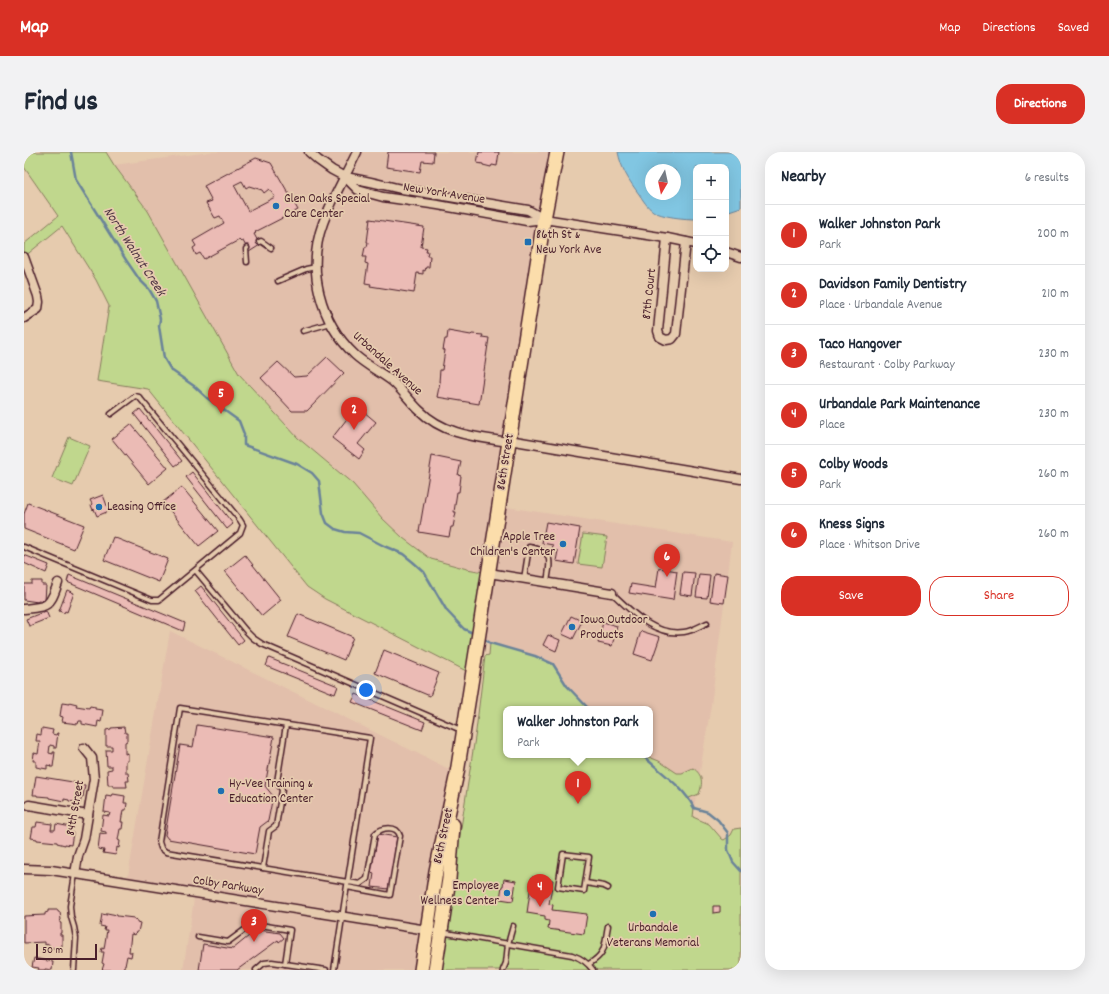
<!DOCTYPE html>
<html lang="en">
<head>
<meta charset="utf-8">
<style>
  body { margin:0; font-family:Dekko,sans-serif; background:#f2f2f3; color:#1f2937 }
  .controls { position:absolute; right:12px; top:12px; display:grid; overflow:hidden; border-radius:8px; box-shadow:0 4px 16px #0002 }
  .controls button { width:36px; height:36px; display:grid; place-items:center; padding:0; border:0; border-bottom:1px solid #e0e1e3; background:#fff; color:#1f2937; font:20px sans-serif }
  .compass { position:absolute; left:621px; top:12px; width:36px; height:36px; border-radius:50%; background:#fff; box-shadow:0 4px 16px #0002; rotate:189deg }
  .scale { position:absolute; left:12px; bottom:10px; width:61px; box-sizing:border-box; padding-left:4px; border:2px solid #4a1f2b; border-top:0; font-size:11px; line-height:14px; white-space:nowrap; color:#4a1f2b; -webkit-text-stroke:3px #e6cbae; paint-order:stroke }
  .you { position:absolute; left:342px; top:538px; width:14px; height:14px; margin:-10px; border:3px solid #fff; border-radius:50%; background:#1a73e8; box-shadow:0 0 0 6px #1a73e833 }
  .badge { display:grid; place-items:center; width:26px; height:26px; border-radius:50%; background:#d93025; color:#fff; font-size:13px; font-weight:700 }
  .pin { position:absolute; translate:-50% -33px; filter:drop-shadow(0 1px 2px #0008) }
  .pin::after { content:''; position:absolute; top:21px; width:14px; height:12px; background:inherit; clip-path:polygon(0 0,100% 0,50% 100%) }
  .popup { position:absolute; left:479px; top:554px; width:150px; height:52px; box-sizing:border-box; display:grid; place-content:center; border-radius:8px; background:#fff; filter:drop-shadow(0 1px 3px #0005); font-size:13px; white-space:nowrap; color:#747a83 }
  .popup b { font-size:15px; color:#1f2937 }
  .popup::after { content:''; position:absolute; left:50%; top:100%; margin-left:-8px; border:8px solid transparent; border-top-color:#fff }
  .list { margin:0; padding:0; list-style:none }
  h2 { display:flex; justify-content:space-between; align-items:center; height:52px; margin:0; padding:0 16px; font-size:17px }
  h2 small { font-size:13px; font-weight:400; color:#747a83 }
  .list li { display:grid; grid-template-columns:26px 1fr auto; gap:12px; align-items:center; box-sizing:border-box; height:60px; padding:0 16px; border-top:1px solid #e0e1e3 }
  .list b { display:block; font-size:15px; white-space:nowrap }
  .list p { margin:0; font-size:13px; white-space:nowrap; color:#747a83 }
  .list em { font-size:13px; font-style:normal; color:#747a83 }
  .actions { display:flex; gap:8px; padding:12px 16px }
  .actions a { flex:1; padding:9px 0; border:1px solid #d93025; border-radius:16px; text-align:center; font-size:14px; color:#d93025 }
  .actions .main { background:#d93025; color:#fff }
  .icon { flex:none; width:22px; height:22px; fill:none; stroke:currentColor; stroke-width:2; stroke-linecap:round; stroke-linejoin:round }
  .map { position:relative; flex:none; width:717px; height:818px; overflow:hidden; border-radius:16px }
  header { display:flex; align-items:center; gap:24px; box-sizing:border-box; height:56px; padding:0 20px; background:#d93025; color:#fff }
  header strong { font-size:19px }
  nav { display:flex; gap:22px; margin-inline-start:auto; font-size:14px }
  .intro { display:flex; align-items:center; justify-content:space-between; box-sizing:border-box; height:96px; padding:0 24px }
  h1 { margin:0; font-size:28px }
  .button { padding:10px 18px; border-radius:16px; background:#d93025; color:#fff; font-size:14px; font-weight:700 }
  main { display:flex; gap:24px; padding:0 24px }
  aside { flex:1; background:#fff; border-radius:16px; box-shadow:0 4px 16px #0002 }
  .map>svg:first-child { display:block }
</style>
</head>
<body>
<header>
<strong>Map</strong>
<nav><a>Map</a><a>Directions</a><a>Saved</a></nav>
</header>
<div class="intro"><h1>Find us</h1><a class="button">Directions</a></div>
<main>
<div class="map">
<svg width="717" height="818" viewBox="0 0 717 818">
  <rect width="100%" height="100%" fill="#e6cbae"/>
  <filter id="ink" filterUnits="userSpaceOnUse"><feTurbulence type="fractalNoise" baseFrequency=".025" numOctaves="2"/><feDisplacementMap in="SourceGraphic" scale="8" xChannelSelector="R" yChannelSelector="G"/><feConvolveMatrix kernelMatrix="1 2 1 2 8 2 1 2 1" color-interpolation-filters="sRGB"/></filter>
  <g filter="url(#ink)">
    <g fill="#e2bfab">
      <path d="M186,0h345l-56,354 233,36 -21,163 -17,103 -4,-8 -48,-45h8v-46h-61l-22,-23 -14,-22 -37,-13 -26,-8 -12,-8 10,-62 -21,-4 -36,-10 -28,-21 -21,-20 -29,-34 -55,-46 -59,-64 -91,-163 -34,-46z"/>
      <path d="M146,479l287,142 -36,197h-238l12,-77 -68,-11z"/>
    </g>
    <g fill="#c0d78d" stroke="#857b5c">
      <path d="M0,0h82l8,13 34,46 91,163 59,64 55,46 29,34 21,20 28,21 36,10 22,4 -17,101 -147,-75 -18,-12 -159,-198 -51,-8 12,-75 -13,-26 -34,-54 -38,31v-13l34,-28 -34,-49z"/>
      <path d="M45,285l21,9 -17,40 -21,-8z"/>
      <path d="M559,382l24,3 -5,30 -24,-3z"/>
      <path d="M466,491l45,13 18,8 14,22 22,23h-83v46h136l4,3 3,-1 10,4 18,12h5l11,-5c10,7 10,15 6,26l-10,4 5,10 -1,9 16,7 13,15 2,1 7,-5 3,-6 7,-1v142h-302l37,-239 9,-75 4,-1z"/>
    </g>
    <path fill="#81c6e2" stroke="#6b8399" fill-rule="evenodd" d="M594,0h123v55l-15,5v-45h-30v52c-10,0 -35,-2 -43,-8 -6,-4 -10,-11 -14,-17 -10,-13 -18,-26 -21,-42zM627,18h24v24h-24z"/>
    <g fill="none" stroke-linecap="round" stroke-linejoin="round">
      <g stroke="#6b8399" stroke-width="2.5">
        <path d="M47,0l5,28 50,80 13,19 10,10 7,12 4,18 -1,7 5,32 7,12 23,16 13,12 32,23 5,13v11l53,19 15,9 7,8 4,32 4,10 8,6 10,3 14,1 25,13 19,8 10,8 11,10 23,39 17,18 11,5"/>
        <path d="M459,486l7,5 45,13 18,8 14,22 22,23"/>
        <path d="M618,603c17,16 42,32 52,53l14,4 10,8 10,13v17l5,12 8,9"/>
      </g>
    </g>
    <g fill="#ebbbb5" stroke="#4a1f2b" fill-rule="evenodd">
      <path d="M364,0h46l-1,10 -11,-1 -2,11 -34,-5z"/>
      <path d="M455,0h20l-2,14 -5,-1 -1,2 -8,-2v-1l-6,-1z"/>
      <path d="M232,6l15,5 27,47 -43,22 1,1 -2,1 6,11 -11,7 -6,-11 -2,1 -2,-2 -35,19 -4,-6 -4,2 -3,-7 3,-2 -3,-5 31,-18 -4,-7 -5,2 -9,-15 6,-2 -8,-15zM218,29l4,7 3,-2 13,4 2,3 5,-4 6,8 -27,14 -14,-26z"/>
      <path d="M346,67l54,8 -3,20 6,1 -1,3h2l-1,5h3l-1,11h-3l-1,4 -2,-1v4l-6,-1 -3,20 -44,-7 1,-2 -6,-1 3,-19 -3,-1 1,-6h-3l2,-10h2l1,-5h-1z"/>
      <path d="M424,179l23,4 1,-1 11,1 -1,2 7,1 -10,66 -42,-7 3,-15h-1l1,-12h2l3,-20h-2l2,-11h2z"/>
      <path d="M303,205l17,16 -37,38h-15l-31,-33 17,-16 16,15 13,-1z"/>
      <path d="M333,254l19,16 -18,22 7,6 -6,9 -27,-21z"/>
      <path d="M116,257l42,52 -7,5 -41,-52z"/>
      <path d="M107,272l37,44 -19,16 -37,-45z"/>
      <path d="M408,304l29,6 -3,13 3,1 -2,16h-2l-3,20h2l-3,15h-2l-2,10 -30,-5z"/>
      <path d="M168,320l41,52 -6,5 -41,-52z"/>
      <path d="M158,335l36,44 -19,15 -36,-44z"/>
      <path d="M79,343l6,16 -12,5 -3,-7 -1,1 -2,-5 1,-1 -2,-4z"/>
      <path d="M4,351l56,22 -10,24 -50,-20v-15z"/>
      <path d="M522,370l34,6 -6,36 -18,-3 2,-10 -6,-1 1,-5 -11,-2z"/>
      <path d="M89,385l55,22 -9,23 -55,-22z"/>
      <path d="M0,403l25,10 -3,8 -22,-10z"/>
      <path d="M221,403l36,45 -19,16 -37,-45z"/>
      <path d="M635,416l18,3 -4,29 -44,-7 2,-9 25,4z"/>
      <path d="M659,420l12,1 -3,23 -12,-2z"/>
      <path d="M690,421l14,2 -4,28 -14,-2z"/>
      <path d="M675,422l11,1 -3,23 -11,-1z"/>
      <path d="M45,423l116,48 -2,8 -116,-49z"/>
      <path d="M8,429h10v4h4l-1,16 -7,-1v2l-14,-2v-16h8z"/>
      <path d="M177,434l43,54 -6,5 -43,-54z"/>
      <path d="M43,438l7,3 -7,19 -2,-1 -1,2 -5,-2z"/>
      <path d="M22,459l3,7 -20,8 -3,-7z"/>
      <path d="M274,462l55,23 -9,23 -56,-23z"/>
      <path d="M547,464l11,5 -9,18 -11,-5z"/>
      <path d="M579,470l14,4 -5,20 -14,-3z"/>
      <path d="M617,479l19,6 -8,23 -18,-6z"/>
      <path d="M524,483l12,5 -4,11 -13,-6z"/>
      <path d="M360,498l55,23 -9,23 -55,-23z"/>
      <path d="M245,506l69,28 -3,8 -69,-28z"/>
      <path d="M332,542l69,28 -3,8 -70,-28z"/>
      <path d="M45,550l8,2 -1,2 13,2 1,-2 5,1v2l8,1 -2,12 -3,-1 -1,6 -15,-3v-3h-3l-1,3 -16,-2 1,-5 -3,-1 2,-13 7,1z"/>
      <path d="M173,573l77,12 -9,49 8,10 -5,25 -8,6 -5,27 -87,-15 -3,-4 15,-90 13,2z"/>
      <path d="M100,575l1,6h2v8l-2,1v12l3,-1v8h-2v12h2l1,8h-3l1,6h-14v-2h-5l-1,-15 5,-1v-3h-5l-1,-16h6v-4h-6v-16l5,-1v-1z"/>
      <path d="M18,576l11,2 -1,4 4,1 1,-2h1l-2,15h-2v-2l-4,-1 -1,8 4,1v-2h2l-2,15h-3l1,-1 -4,-1v4l-11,-2v-6h-3l1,-8 4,1 2,-13h-4l1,-7 4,1z"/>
      <path d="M12,624l43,7v1l6,1 -2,12 -1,-1 -2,7 -11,-2v-1l-5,-1v2l-15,-3v-1l-12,-1v-1h-4z"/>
      <path d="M89,642l12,2 -1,7h3l-1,7h-3l-2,12h2l-1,7h-2l-2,11 2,1 -1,7 -2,-1 -1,8 -13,-2 1,-3 -6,-1 2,-16 6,1v-2l-5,-1 2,-16 6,1 1,-3 -6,-1 2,-17 6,1z"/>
      <path d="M13,670l15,2 -1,6h4l1,-6 15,3 -1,6h3l-2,12 -6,-1v1l-8,-2v-1l-20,-2v-1l-6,-1 2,-11h3z"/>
      <path d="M354,682l19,3 -8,52 -17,-2 2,-14 -3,-1z"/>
      <path d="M508,725l21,3 -4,24 4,1 -1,5 35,4 -3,20 -36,-5 1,-8 -4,-1v-4l-18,-3z"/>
      <path d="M480,727l12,2 -3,20 -13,-2 2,-13h1z"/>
      <path d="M689,754h7v6l-7,1z"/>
      <path d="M24,758h10v2h2l1,8 -1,1v2h1v10h-1v2h2v11h-2v2h-11v-4l-4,1v-3l-21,1v-27l21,-1v-2l3,-1z"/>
      <path d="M83,761l10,2v1l17,2v1l3,1v2l3,1 -2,9h-2l-1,3 -4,-1 -2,18h3l-1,5 -4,-1 -2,10h-1l-1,3h2v1h-23l2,-6 -2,-1 2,-11h-3l1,-4 2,1 3,-19h-3l1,-3 -5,-1 2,-12 5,1z"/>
      <path d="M227,777l29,4 4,5 -5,4 -1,-2 -41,30h-38l4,-26 30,5 16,-13z"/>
      <path d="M10,806l19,4 -1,8 -7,-1v1h-7l1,-2 -7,-1z"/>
    </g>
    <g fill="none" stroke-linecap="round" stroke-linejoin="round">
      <defs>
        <g id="service">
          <path d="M235,90l2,-1 10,7"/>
          <path d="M223,110l-1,-13 1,-1"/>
          <path d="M254,129l28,-12 10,-2"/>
          <path d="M279,179l28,-8"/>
          <path d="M0,395l128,53h7l81,-67 3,-8 -3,-5 -101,-123 -4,-1 -24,18"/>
          <path d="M172,419l50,60 7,7 9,6 199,86"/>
          <path d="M500,427l5,-32c26,4 21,15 18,35"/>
          <path d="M588,441c20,19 42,43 72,39 8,-1 16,-6 23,-9"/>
          <path d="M539,702l26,3 -5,34 -26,-4z"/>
          <path d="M239,716l6,-37 7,-5 6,-36 -5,-8 9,-57"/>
          <path d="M562,731l18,3 4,2"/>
          <path d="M405,778l143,25c9,3 15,7 21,15"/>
          <path d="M174,785l30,5 23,-17 4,-1 35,6 -5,34"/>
          <path d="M565,812c18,-11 15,-19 19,-38"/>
          <path d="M50,818l2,-32 -2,-11 -3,-10 -1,-11 5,-32"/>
          <path d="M232,818l8,-7 8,-1 54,8"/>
          <path d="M310,818l12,-78c8,-52 16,-103 24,-154l-190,-30 -21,134 2,6 5,4 182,30 12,2 7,-5 8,-45c7,-7 22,-9 25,2l-10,59 -43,-8"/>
          <path d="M479,818l3,-7 2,-19 5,-18"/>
        </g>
        <g id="minor">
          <path d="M285,0l9,8 14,10 13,7 13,13 14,4 11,3 55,8 89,16 17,-2 123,19 29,6"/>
          <path d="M333,0c-11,23 -25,47 -34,71 -17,46 -3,99 32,132 11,10 25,17 37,26 10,9 18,20 27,29 25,25 57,27 90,32"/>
          <path d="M321,25c19,3 38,8 57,12 42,7 84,14 126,21l16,9"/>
          <path d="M643,86l-9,93 2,6 6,3 6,-1 4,-5 10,-92"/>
          <path d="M702,100l15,5"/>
          <path d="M0,105l14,39 1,6 -1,7 -14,9"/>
          <path d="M485,288l232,39"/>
          <path d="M465,421l123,20"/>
          <path d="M0,457c6,-1 13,-1 19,-3 9,-2 12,-16 15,-23"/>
          <path d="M5,653l59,10"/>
          <path d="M0,717l27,1 376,60"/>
          <path d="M51,722l3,-18 6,-17 10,-60 -2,-21 -8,-10"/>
        </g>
        <g id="primary">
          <path d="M397,818l15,-99 21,-98 87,-554 13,-67"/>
          <path d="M411,818l14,-91 4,-54"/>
        </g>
      </defs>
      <use href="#service" stroke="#4a1f2b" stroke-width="7"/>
      <use href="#minor" stroke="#4a1f2b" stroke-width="11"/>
      <use href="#primary" stroke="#4a1f2b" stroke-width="16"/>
      <use href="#service" stroke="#e6cbae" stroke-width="4"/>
      <use href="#minor" stroke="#e6cbae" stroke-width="8"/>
      <use href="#primary" stroke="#fbddab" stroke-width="13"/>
    </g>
  </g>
  <g fill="#1f6fb2" stroke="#e6cbae" stroke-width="1.5">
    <circle cx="252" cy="54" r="4"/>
    <rect x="500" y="86" width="8" height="8" rx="2"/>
    <circle cx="75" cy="355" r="4"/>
    <circle cx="539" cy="392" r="4"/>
    <circle cx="548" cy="475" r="4"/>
    <circle cx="197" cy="639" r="4"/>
    <circle cx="483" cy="741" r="4"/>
    <circle cx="629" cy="762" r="4"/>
  </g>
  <g text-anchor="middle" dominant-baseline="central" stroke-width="3.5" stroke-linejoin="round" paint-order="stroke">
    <g font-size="13" fill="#4a1f2b" stroke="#e6cbae">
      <text transform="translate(420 42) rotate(9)">New York Avenue</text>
      <text transform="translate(626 142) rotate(-84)">87th Court</text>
      <text transform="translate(363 212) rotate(42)">Urbandale Avenue</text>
      <text transform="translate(482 310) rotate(-81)">86th Street</text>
      <text transform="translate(52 656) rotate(-80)">84th Street</text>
      <text transform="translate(420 684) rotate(-78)">86th Street</text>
      <text transform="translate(204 734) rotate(9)">Colby Parkway</text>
    </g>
    <g font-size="13" fill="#4a1f2b" stroke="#e6cbae" text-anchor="start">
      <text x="260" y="47">Glen Oaks Special<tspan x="260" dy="15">Care Center</tspan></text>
      <text x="512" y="83">86th St &amp;<tspan x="512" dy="15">New York Ave</tspan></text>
      <text x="83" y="355">Leasing Office</text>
      <text x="531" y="385" text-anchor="end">Apple Tree<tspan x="531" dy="15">Children's Center</tspan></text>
      <text x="556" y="468">Iowa Outdoor<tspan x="556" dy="15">Products</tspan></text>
      <text x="205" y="632">Hy-Vee Training &amp;<tspan x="205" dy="15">Education Center</tspan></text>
      <text x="475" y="734" text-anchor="end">Employee<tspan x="475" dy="15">Wellness Center</tspan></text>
      <text x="629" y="776" text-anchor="middle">Urbandale<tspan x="629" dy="15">Veterans Memorial</tspan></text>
    </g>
    <g font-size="14" font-style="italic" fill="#523846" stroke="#e6cbae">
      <text transform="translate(110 100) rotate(57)">North Walnut Creek</text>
    </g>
  </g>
</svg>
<div class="controls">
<button>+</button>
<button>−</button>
<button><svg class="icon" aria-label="locate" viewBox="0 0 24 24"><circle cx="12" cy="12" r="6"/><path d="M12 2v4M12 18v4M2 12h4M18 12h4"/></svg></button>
</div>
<svg class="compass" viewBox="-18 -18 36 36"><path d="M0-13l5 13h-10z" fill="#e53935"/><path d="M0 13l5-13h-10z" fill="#747a83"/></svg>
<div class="scale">50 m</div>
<div class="you"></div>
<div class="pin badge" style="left:554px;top:652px">1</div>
<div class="popup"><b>Walker Johnston Park</b>Park</div>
<div class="pin badge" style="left:330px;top:278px">2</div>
<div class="pin badge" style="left:230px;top:790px">3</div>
<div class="pin badge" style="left:516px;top:755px">4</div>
<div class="pin badge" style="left:197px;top:262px">5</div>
<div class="pin badge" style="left:643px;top:425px">6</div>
</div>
<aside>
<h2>Nearby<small>6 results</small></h2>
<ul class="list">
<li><span class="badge">1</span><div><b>Walker Johnston Park</b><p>Park</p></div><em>200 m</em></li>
<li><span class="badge">2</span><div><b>Davidson Family Dentistry</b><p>Place · Urbandale Avenue</p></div><em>210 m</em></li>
<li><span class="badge">3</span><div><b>Taco Hangover</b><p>Restaurant · Colby Parkway</p></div><em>230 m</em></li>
<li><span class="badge">4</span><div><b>Urbandale Park Maintenance</b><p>Place</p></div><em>230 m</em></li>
<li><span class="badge">5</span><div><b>Colby Woods</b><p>Park</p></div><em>260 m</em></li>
<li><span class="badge">6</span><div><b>Kness Signs</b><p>Place · Whitson Drive</p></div><em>260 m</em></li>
</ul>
<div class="actions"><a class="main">Save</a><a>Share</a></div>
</aside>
</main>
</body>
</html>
